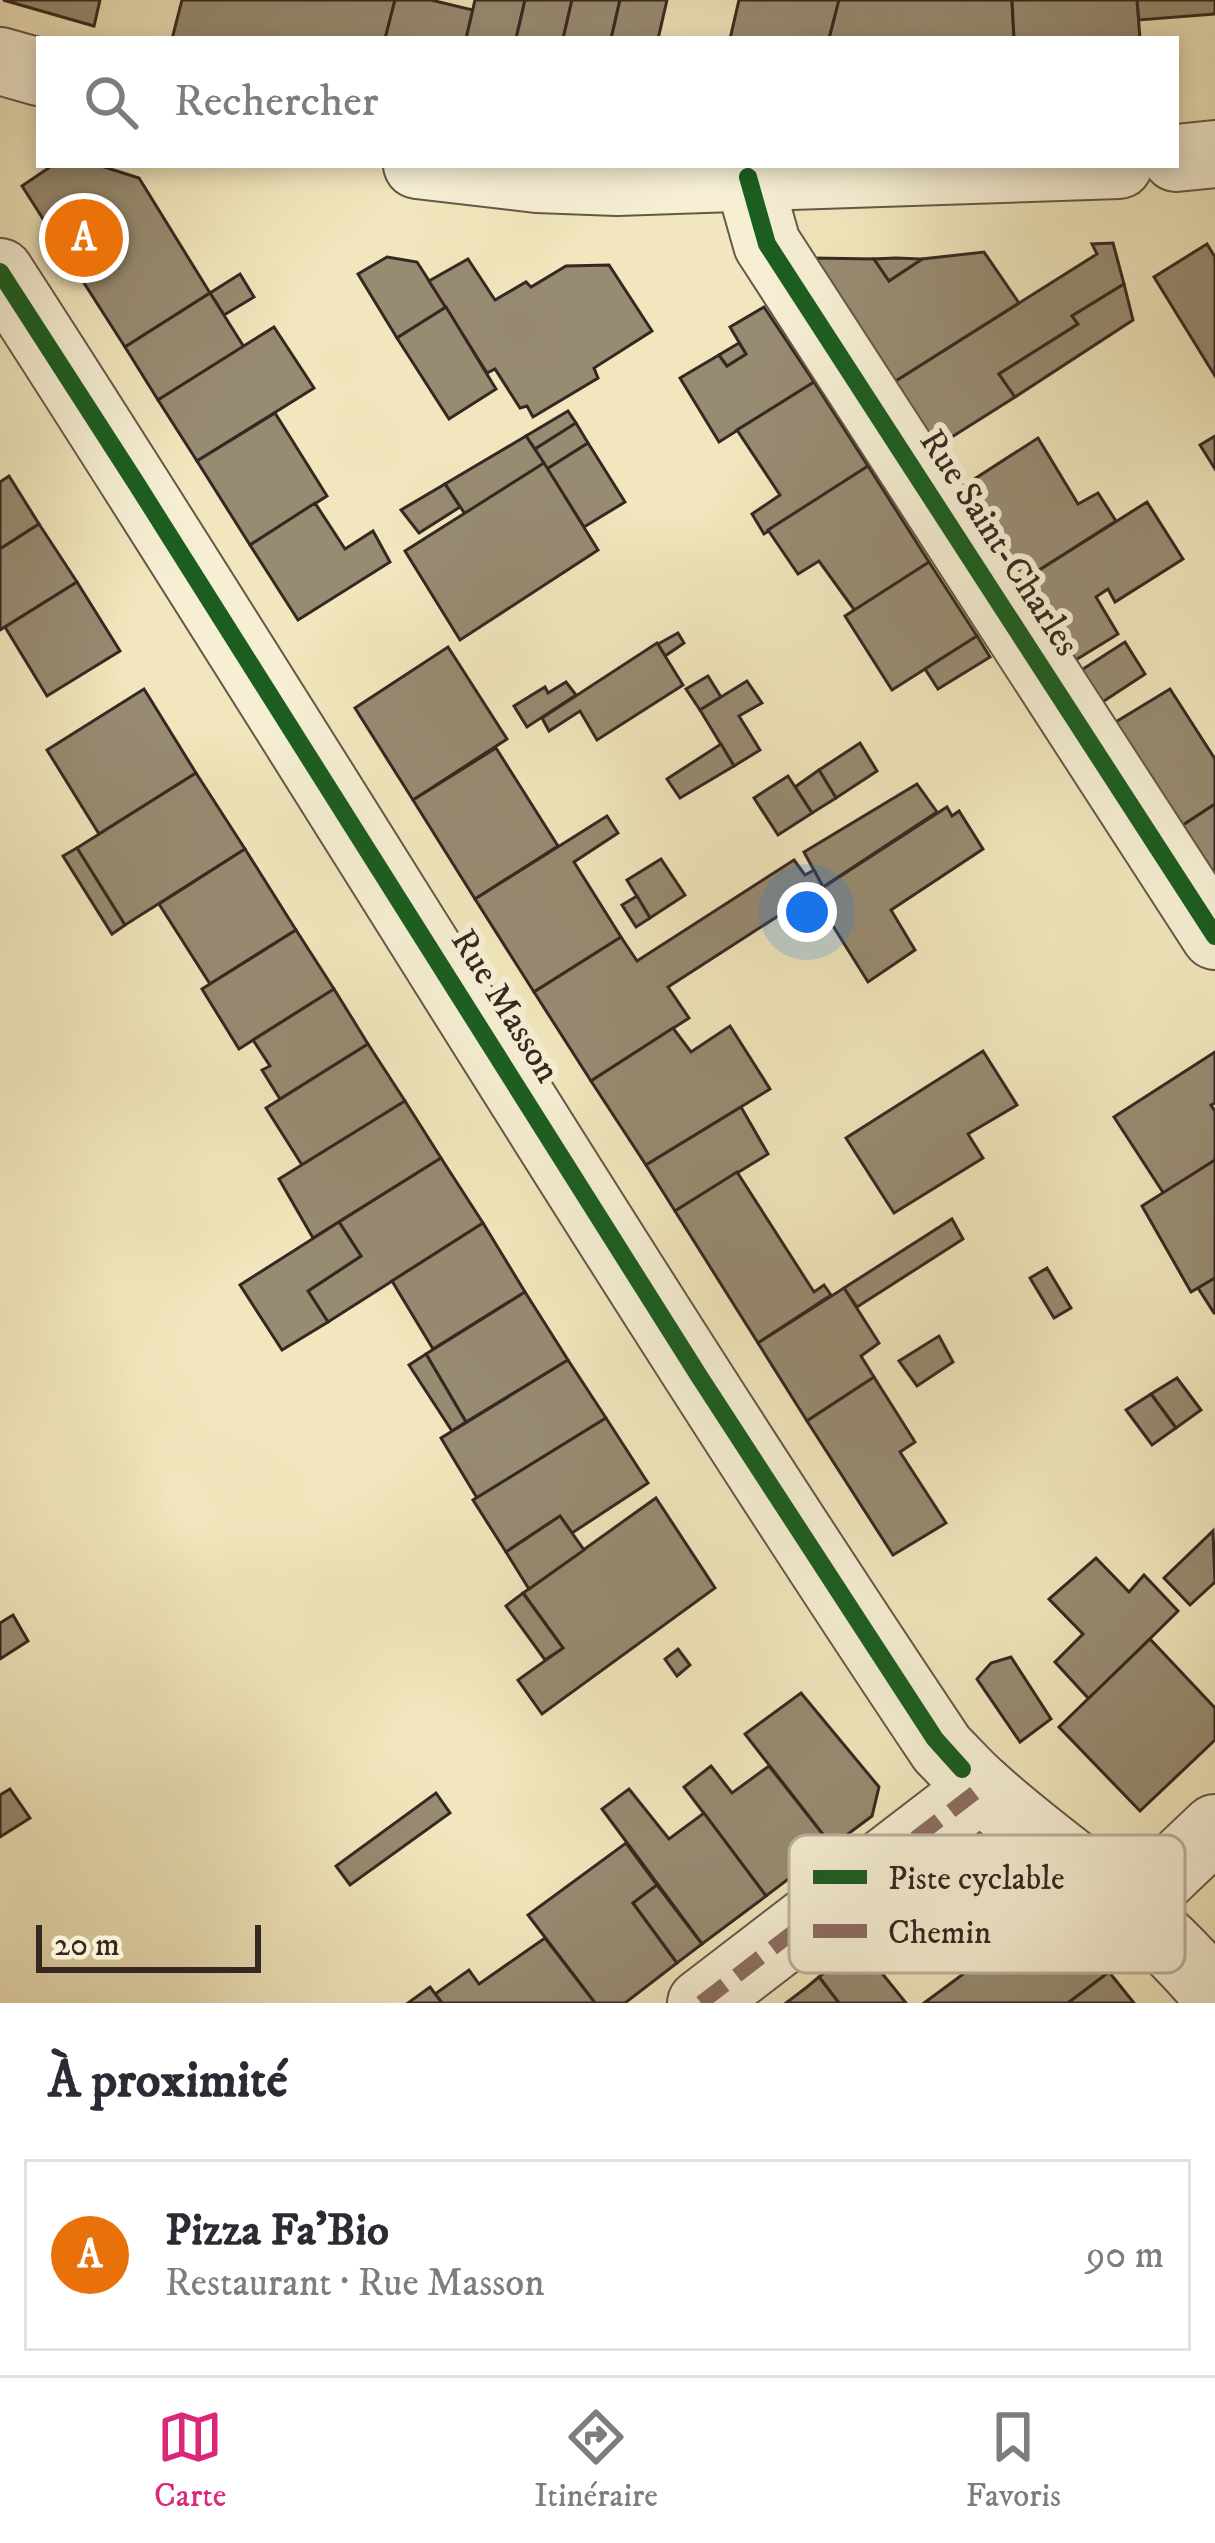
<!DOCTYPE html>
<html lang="fr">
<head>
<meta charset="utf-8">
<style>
  body { margin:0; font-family:"IM FELL DW Pica",serif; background:#f2f2f3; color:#2b2b33 }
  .scale { position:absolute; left:36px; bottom:30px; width:225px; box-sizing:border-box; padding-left:12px; border:6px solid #352821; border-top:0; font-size:33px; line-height:42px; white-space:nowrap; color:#352821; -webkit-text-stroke:9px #f6efd4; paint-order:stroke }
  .you { position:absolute; left:807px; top:912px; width:42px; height:42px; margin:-30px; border:9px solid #fff; border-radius:50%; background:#1a73e8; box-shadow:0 0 0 18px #1a73e833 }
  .badge { display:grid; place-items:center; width:78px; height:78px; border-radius:50%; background:#db2777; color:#fff; font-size:39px; font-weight:700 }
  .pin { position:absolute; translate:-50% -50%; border:6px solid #fff; box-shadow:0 3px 12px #0006 }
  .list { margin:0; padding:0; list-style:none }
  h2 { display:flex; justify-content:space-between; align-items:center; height:156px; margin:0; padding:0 48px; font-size:51px }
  h2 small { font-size:39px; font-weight:400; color:#7c7c81 }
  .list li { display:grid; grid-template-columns:78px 1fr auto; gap:36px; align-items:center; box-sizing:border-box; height:192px; margin:0 24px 24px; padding:0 24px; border:3px solid #e1e1e2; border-radius:0px }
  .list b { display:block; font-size:45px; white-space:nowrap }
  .list p { margin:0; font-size:39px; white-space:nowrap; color:#7c7c81 }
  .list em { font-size:39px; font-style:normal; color:#7c7c81 }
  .icon { flex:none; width:66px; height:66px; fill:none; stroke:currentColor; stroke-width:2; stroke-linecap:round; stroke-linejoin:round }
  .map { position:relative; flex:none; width:1215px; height:2003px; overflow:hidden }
  .search { position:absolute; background:#fff; box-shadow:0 6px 18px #0003; left:36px; right:36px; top:36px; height:132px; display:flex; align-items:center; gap:30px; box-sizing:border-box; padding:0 42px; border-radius:0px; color:#7c7c81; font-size:45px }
  .sheet { height:372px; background:#fff }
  nav { display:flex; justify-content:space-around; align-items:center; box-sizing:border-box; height:168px; border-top:3px solid #e1e1e2; background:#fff; font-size:33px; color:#7c7c81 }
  nav a { display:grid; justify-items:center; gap:6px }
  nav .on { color:#db2777 }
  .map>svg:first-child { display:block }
</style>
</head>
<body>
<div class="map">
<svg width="1215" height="2003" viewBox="0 0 1215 2003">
  <rect width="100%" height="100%" fill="#f1e6bd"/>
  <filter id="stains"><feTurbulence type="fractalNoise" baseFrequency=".00167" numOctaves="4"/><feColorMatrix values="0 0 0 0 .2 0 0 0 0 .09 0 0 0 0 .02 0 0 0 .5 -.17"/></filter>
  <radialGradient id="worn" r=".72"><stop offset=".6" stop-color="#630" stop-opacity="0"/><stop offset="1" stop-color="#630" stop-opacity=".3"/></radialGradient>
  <g fill="#978b72" stroke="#352821" stroke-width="3">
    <path d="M3,0h97l-6,26z"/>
    <path d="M182,0h213l-10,39h-213z"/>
    <path d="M395,0h36l42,10 -7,29h-81z"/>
    <path d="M475,0h50l-9,39h-50z"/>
    <path d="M525,0h47l-9,39h-47z"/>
    <path d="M572,0h48l-9,39h-48z"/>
    <path d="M620,0h47l-9,39h-47z"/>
    <path d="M739,0h100l-10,39h-99z"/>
    <path d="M839,0h173l2,39h-185z"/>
    <path d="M1012,0h125l3,39h-126z"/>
    <path d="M1137,0h78v14l-76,6z"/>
    <path d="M53,165h45l41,13 71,115 -85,54 -103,-161z"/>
    <path d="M1113,243l11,41 -52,32 6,8 -79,50 16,23 -79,50 -42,-65 203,-128 -5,-10z"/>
    <path d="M1207,244l8,13v119l-61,-99z"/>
    <path d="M984,252l35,51 -125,79 -79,-124 59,1 15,22 33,-22z"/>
    <path d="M387,257l30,5 29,45 -49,31 -39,-64z"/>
    <path d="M896,258l26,1 -33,22 -15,-22z"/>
    <path d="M468,259l27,41 31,-18 5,5 35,-21 43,-1 43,66 -58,37 4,10 -65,39 -6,-11 -7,2 -25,-39 -8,4 -58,-92z"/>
    <path d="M240,274l14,23 -30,18 -14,-22z"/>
    <path d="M1124,284l9,36 -118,77 -16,-23 79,-50 -6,-8z"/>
    <path d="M210,293l34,54 -86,53 -33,-53z"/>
    <path d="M446,307l50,82 -47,30 -52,-81z"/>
    <path d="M764,307l50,75 -95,60 -39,-64 39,-23 8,11 19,-12 -16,-27z"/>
    <path d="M274,327l40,61 -117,73 -39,-61z"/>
    <path d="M739,343l7,11 -19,12 -8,-11z"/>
    <path d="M814,382l54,84 -104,68 -12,-20 28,-19 -43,-65z"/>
    <path d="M568,411l8,12 -41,26 -9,-13z"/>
    <path d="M275,413l52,83 -77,49 -53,-84z"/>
    <path d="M576,423l12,20 -41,26 -12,-20z"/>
    <path d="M526,436l18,27 -79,51 -20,-30z"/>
    <path d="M1215,436v33l-15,-24z"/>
    <path d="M1038,438l40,66 20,-11 18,28 -94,60 -60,-94z"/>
    <path d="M588,443l37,59 -41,25 -37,-58z"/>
    <path d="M544,463l54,87 -138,90 -55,-89z"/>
    <path d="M868,466l61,96 -74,49 -36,-50 -21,13 -30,-44z"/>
    <path d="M9,476l30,48 -39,25v-67z"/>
    <path d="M445,484l15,23 -41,26 -18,-23z"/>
    <path d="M1147,502l36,57 -68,43 -7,-13 -12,8 22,37 -44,27 -52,-80z"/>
    <path d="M315,503l30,46 28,-18 17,31 -92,58 -48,-75z"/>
    <path d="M39,524l38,58 -77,48v-81z"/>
    <path d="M929,562l48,74 -85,54 -47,-74z"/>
    <path d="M77,582l43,69 -73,45 -42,-69z"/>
    <path d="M678,633l6,10 -19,13 -7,-12z"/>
    <path d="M977,636l13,21 -52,32 -13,-20z"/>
    <path d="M1125,642l20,32 -44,29 -21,-32z"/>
    <path d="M657,643l26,42 -86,55 -17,-29 -31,20 -7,-13z"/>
    <path d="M448,647l59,92 -94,61 -58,-92z"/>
    <path d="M708,676l13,21 -21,13 -14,-21z"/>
    <path d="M747,681l15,22 -23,13 21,34 -26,16 -34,-56z"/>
    <path d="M566,682l10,13 -49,32 -13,-21 31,-19 3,6z"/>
    <path d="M144,689l52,84 -97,61 -52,-84z"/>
    <path d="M1170,689l45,70v45l-35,23 -66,-104z"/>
    <path d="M860,743l17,28 -41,27 -17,-28z"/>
    <path d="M721,744l13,22 -54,32 -13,-19z"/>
    <path d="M496,748l62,98 -83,53 -62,-99z"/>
    <path d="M819,770l17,28 -24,15 -17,-26z"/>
    <path d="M196,773l49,76 -120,76 -48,-77z"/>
    <path d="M788,776l24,37 -34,22 -24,-37z"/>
    <path d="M917,784l20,28 -114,75 -19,-35z"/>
    <path d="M1215,804v77l-35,-54z"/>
    <path d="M947,807l5,9 7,-5 24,38 -92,61 24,40 -47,32 -55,-88z"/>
    <path d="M607,816l11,17 -44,29 47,75 -87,55 -59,-93z"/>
    <path d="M77,848l48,77 -13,9 -49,-78z"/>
    <path d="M245,849l51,81 -86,54 -51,-80z"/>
    <path d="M661,859l24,36 -35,23 -23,-38z"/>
    <path d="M794,860l11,15 9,-5 9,17 -155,100 21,31 -98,63 -57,-89 87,-55 16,24z"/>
    <path d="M637,896l13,22 -14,9 -14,-22z"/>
    <path d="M296,930l38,59 -95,60 -37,-60z"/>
    <path d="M334,989l34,55 -88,55 -18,-29 8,-4 -17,-26z"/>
    <path d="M730,1026l40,63 -124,76 -55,-84 82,-53 18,24z"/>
    <path d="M368,1044l37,57 -103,64 -36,-57z"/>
    <path d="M983,1051l34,54 -49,29 15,24 -89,55 -48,-75z"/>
    <path d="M1215,1052v51l-4,2 4,6v49l-51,34 -50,-77z"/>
    <path d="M405,1101l36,57 -128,80 -34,-59z"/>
    <path d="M741,1107l27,47 -93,57 -29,-46z"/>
    <path d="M441,1158l42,65 -155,99 -20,-31 53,-35 -22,-34z"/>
    <path d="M1215,1160v118l-24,14 -49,-86z"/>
    <path d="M737,1172l77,120 10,-7 7,10 -73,48 -83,-132z"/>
    <path d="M952,1219l11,20 -106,68 -13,-19z"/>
    <path d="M339,1222l22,34 -53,35 20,31 -46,28 -42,-65z"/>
    <path d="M483,1223l42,69 -92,57 -41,-68z"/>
    <path d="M1047,1268l24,40 -17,10 -24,-40z"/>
    <path d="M1215,1278v35h-1l-16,-25z"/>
    <path d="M844,1288l35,55 -18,13 13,21 -67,44 -49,-78z"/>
    <path d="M525,1292l43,68 -102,62 -40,-68z"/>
    <path d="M939,1336l14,26 -36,24 -18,-25z"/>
    <path d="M426,1354l40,68 -14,9 -43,-66z"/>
    <path d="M568,1360l38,58 -129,80 -36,-60z"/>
    <path d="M874,1377l41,65 -15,10 46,71 -53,32 -86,-134z"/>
    <path d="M1177,1378l24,32 -25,18 -25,-34z"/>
    <path d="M1151,1394l25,34 -24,17 -26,-35z"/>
    <path d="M606,1418l42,65 -76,50 -12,-17 -54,36 -33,-52z"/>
    <path d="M656,1498l59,90 -173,126 -24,-34 45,-32 -40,-55z"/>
    <path d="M560,1516l24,34 -55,39 -23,-37z"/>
    <path d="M1213,1531l2,51 -25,23 -26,-27z"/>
    <path d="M1096,1558l33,34 15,-17 34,36 -89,88 -34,-37 28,-28 -34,-35z"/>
    <path d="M523,1593l40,55 -18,12 -39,-54z"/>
    <path d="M13,1615l15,26 -28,18v-36z"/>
    <path d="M1150,1639l65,69v32l-75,71 -81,-84z"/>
    <path d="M678,1649l12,16 -13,11 -12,-17z"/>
    <path d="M1011,1657l40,62 -31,23 -43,-63 14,-16z"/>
    <path d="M801,1693l78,94 -7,29 -40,30 -87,-112z"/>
    <path d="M711,1766l21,27 37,-27 63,80 -66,50 -82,-109z"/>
    <path d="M10,1789l20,29 -30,19v-42z"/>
    <path d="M629,1789l40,50 35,-26 62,83 -64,48 -100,-135z"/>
    <path d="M436,1793l14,20 -100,72 -14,-19z"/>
    <path d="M626,1843l31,42 -24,18 44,60 -52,40h-30l-67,-88z"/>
    <path d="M657,1885l45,59 -25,19 -44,-60z"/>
    <path d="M1076,1930l33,42 -41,31h-144l92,-68z"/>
    <path d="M545,1938l50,65h-153l-7,-9 34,-24 10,14z"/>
    <path d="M860,1946l46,57h-67l-20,-26z"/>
    <path d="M1109,1972l25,31h-66z"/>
    <path d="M819,1977l20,26h-53l21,-16z"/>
    <path d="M430,1987l12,16h-34z"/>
  </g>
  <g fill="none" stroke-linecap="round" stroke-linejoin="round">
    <defs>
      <g id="minor">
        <path d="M748,177l19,67 448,692"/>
        <path d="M0,272c317,490 617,992 942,1477 13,13 26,28 40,40 77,70 168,123 233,206"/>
        <path d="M1131,1908l84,-80"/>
        <path d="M701,2003l280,-215"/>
      </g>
      <g id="tertiary">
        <path d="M0,61l39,11"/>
        <path d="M1176,158l39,-4"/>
        <path d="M417,165l120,14 80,3 502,-17"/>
      </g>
    </defs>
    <use href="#minor" stroke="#645848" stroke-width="70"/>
    <use href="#tertiary" stroke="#645848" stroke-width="70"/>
    <use href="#minor" stroke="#f6efd4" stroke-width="66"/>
    <use href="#tertiary" stroke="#f6efd4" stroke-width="66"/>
    <path stroke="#8d6e63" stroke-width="15" stroke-dasharray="30 15" stroke-linecap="butt" d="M701,2003l280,-215"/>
    <defs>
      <g id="cycleway">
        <path d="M748,177l19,67 448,692"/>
        <path d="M0,272l136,211 563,893 236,363 27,30"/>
      </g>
    </defs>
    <use href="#cycleway" stroke="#f6efd4" stroke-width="26"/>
    <use href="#cycleway" stroke="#1b5e20" stroke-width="18"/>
  </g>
  <g text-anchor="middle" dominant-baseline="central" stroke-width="12" stroke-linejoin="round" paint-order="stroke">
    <g font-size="36" fill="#352821" stroke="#f6efd4">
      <text transform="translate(999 543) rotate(57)">Rue Saint-Charles</text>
      <text transform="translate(505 1006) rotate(58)">Rue Masson</text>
    </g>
  </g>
  <rect x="789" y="1835" width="396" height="138" rx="18" fill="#f6efd4" stroke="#bcb39e" stroke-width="3"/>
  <rect x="813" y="1870" width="54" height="14" fill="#1b5e20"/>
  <rect x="813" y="1924" width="54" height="14" fill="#8d6e63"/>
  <g font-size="33" fill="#352821">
    <text x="888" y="1889">Piste cyclable</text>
    <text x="888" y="1943">Chemin</text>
  </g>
  <rect width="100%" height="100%" filter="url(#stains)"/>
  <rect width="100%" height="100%" fill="url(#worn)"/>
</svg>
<div class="scale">20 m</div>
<div class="you"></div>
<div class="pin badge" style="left:84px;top:238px;background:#e8710a">A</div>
<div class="search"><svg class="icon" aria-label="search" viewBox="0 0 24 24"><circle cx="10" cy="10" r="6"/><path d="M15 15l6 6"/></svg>Rechercher</div>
</div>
<section class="sheet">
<h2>À proximité<small></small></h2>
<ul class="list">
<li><span class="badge" style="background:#e8710a">A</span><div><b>Pizza Fa'Bio</b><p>Restaurant · Rue Masson</p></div><em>90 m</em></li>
</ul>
</section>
<nav>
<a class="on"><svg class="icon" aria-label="map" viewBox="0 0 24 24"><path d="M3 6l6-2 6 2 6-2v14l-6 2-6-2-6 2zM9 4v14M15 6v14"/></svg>Carte</a>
<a><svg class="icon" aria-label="directions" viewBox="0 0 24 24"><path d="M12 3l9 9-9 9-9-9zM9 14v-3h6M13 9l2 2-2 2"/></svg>Itinéraire</a>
<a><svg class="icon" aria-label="saved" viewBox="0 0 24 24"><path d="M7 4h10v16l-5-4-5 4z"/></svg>Favoris</a>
</nav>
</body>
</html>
